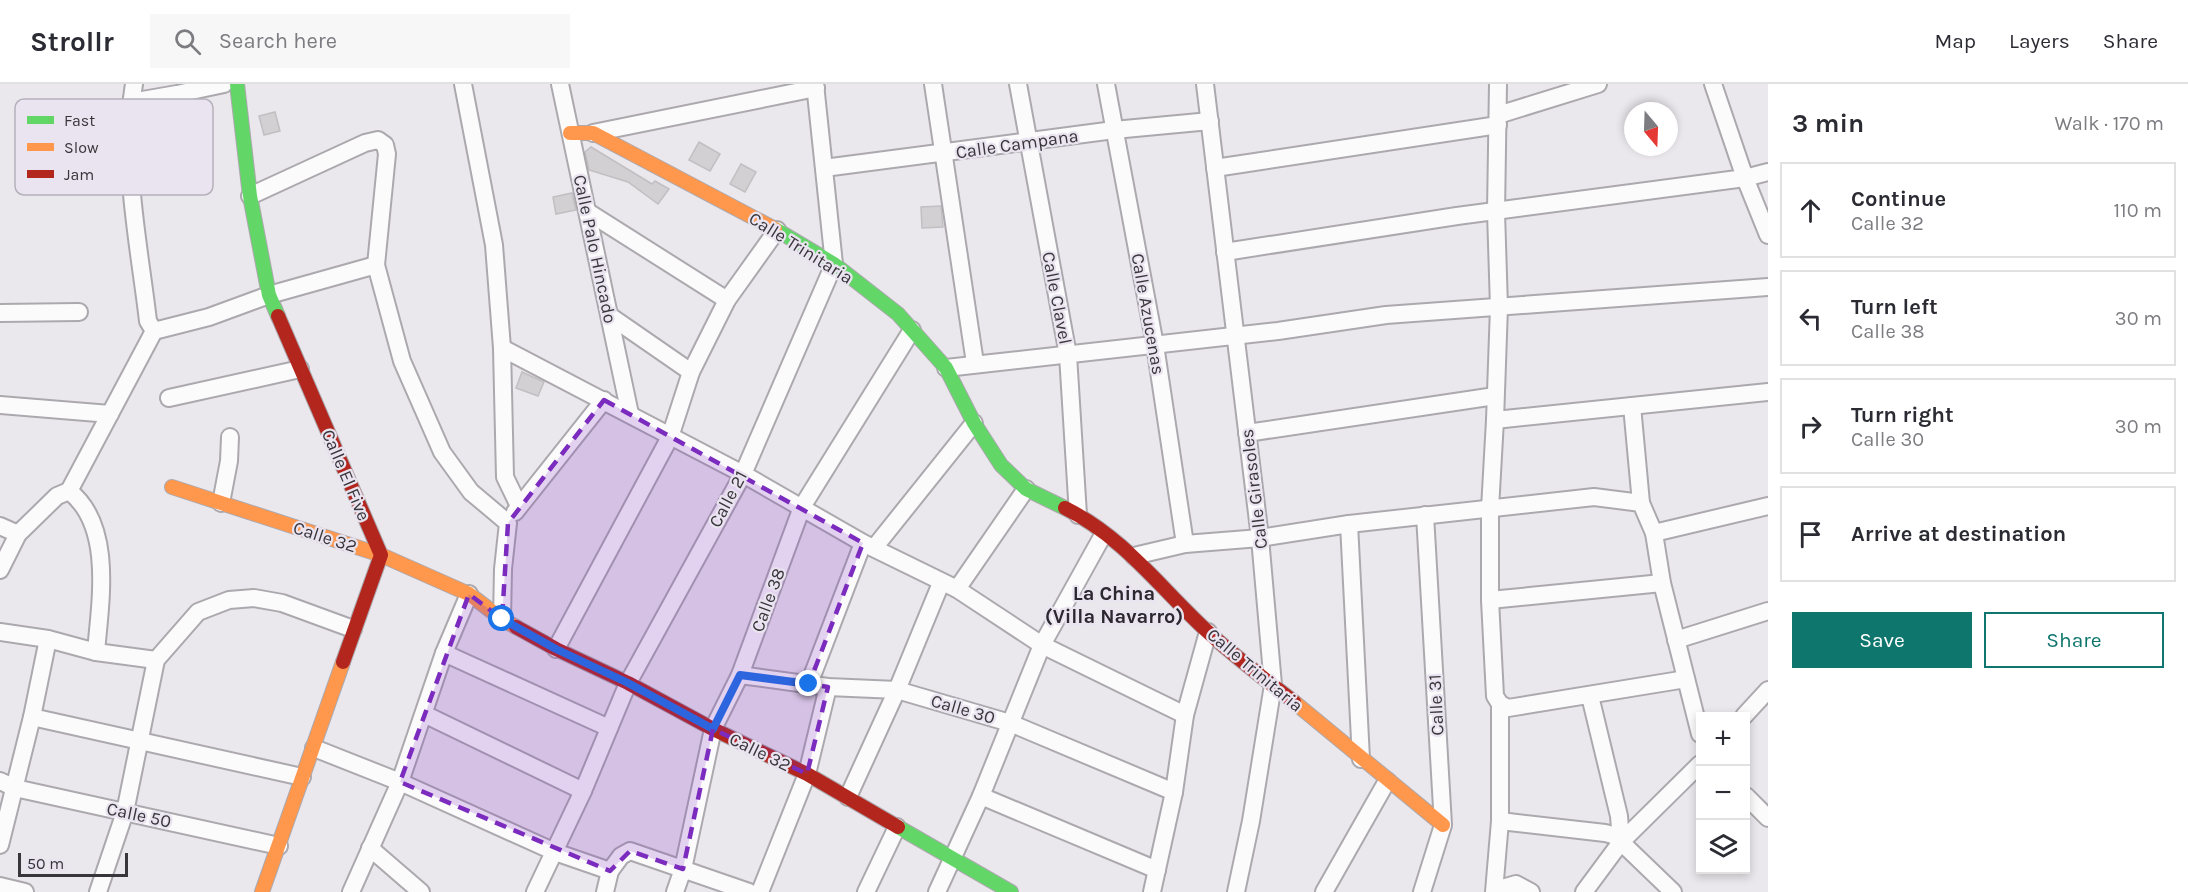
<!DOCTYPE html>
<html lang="en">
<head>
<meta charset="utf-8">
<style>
  body { margin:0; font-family:Karla,sans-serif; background:#f7f7f7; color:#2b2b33 }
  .controls { position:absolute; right:18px; bottom:18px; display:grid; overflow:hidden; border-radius:0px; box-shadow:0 3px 9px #0003 }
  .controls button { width:54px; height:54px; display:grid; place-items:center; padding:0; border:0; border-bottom:2px solid #e1e1e2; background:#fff; color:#2b2b33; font:30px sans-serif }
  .compass { position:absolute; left:1624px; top:18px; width:54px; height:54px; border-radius:50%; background:#fff; box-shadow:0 3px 9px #0003; rotate:161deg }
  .scale { position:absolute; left:18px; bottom:15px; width:110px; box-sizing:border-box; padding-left:6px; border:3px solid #39363b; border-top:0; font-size:16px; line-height:21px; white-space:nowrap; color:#39363b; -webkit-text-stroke:4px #eae4f0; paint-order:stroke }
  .stop { position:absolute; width:18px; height:18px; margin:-14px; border:4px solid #1a73e8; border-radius:50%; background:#fff }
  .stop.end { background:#1a73e8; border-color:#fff; box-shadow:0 2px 6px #0008 }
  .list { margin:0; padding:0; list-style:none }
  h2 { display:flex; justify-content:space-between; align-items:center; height:78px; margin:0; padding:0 24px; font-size:26px }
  h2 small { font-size:20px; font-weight:400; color:#7c7c81 }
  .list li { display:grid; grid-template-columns:39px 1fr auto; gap:18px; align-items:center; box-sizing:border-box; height:96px; margin:0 12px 12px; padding:0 12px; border:2px solid #e1e1e2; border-radius:0px }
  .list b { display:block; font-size:22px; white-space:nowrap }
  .list p { margin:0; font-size:20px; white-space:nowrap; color:#7c7c81 }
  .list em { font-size:20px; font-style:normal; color:#7c7c81 }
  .actions { display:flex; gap:12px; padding:18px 24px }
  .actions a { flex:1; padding:14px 0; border:2px solid #0f766e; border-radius:0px; text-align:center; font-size:21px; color:#0f766e }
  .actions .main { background:#0f766e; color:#fff }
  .icon { flex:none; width:33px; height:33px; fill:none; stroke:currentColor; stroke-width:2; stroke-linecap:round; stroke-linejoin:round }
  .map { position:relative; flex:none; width:1768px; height:808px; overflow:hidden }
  header { display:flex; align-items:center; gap:36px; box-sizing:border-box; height:84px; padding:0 30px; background:#fff; border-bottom:2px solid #e1e1e2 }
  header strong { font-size:28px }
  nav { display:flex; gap:33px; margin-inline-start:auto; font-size:21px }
  .search { width:420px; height:54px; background:#f7f7f7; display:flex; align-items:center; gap:15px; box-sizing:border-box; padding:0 21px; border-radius:0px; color:#7c7c81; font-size:22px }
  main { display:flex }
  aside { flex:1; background:#fff }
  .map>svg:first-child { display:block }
</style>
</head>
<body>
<header>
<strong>Strollr</strong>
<div class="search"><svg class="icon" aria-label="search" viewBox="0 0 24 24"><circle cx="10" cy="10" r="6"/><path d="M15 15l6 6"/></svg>Search here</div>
<nav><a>Map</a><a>Layers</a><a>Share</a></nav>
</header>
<main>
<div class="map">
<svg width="1768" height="808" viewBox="0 0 1768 808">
  <rect width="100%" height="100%" fill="#eae7ed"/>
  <g fill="#d3d0d3" stroke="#c2bec2" stroke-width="1.5">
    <path d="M275,28l5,19 -16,4 -5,-19z"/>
    <path d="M699,58l21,12 -10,17 -21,-11z"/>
    <path d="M591,63l61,37 3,-3 14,8 -11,15 -30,-22 -39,-12 -4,-18z"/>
    <path d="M741,80l15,8 -11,20 -15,-8z"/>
    <path d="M572,109l4,17 -20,4 -3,-17z"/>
    <path d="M941,122l2,21 -21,1 -1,-21z"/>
    <path d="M522,288l22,10 -6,14 -22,-8z"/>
  </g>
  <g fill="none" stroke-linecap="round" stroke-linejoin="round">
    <defs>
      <g id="street">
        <path d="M134,0c-13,78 5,160 14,237l6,10"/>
        <path d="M463,0l31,161 8,103 3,129 14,29"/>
        <path d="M560,0l70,330"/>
        <path d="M933,0l42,279"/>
        <path d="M1018,0l50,271 10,160"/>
        <path d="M1106,0l49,261 30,199"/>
        <path d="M1205,0l55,454 13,147 -22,136 -15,71"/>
        <path d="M1498,0l-2,128 3,95 -4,113 -5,89v91l5,96 5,8 8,4 178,-29"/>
        <path d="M1713,0l32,94 23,57"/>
        <path d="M131,18l46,-8 47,-10"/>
        <path d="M1498,31l100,-31"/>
        <path d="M593,49l223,-45"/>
        <path d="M824,84l290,-38 96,-9"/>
        <path d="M1215,84l283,-43"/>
        <path d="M250,112l115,-53 13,-3 7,5 2,9 -11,111"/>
        <path d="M588,128l139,88"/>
        <path d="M1225,168l232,-36 288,-38 23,-6"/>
        <path d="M0,229l79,-1"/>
        <path d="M610,232l81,56"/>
        <path d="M154,247l55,-14 60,-22 107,-30 26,96 40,91 29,40 37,31 -5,46 -1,50"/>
        <path d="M502,264l241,126 120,69 94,46 85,56 143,70"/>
        <path d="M946,284l332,-37 108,-16 382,-28"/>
        <path d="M169,314l131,-29"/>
        <path d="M0,321l110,9"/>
        <path d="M1632,322l9,97"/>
        <path d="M1495,336l273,-28"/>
        <path d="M1247,349l248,-37"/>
        <path d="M69,407l85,-160"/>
        <path d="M221,419l8,-42 1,-24"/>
        <path d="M515,428l89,-112"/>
        <path d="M1349,440l12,235"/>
        <path d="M0,442l18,8"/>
        <path d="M874,464l100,-125"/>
        <path d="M1134,472l51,-12 75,-6 89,-14 245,-27 47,6 13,30"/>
        <path d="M0,486l18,-36 39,-38 12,-5c45,35 31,112 27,161"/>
        <path d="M957,505l69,-100"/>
        <path d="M469,510l-25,59 165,75"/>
        <path d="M1490,516l172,-17"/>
        <path d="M0,548l48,7 48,13 60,8"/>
        <path d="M1676,556l92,-29"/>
        <path d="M556,565l114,-212 21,-65 36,-72 50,-70"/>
        <path d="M740,591l88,12 69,3 113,33 164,69"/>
        <path d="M809,600l54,-141"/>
        <path d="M424,630l159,77"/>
        <path d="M1744,632l24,-26"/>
        <path d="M32,633l270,60"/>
        <path d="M1700,650l-38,-151 -8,-50 114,-27"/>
        <path d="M314,664l86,34 155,70 55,19 11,-15 9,-5 119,41"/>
        <path d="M0,697l15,7 264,58"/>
        <path d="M981,712l176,74"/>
        <path d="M1746,712l22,22"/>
        <path d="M848,713l49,-107 44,-107"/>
        <path d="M1500,737l105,12 8,2 8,7"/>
        <path d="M0,761l32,-128 16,-78"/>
        <path d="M370,764l51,44"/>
        <path d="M0,802l25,6"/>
        <path d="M98,808l27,-80 31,-152 42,-48 31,-12 25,-2 28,5 71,26"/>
        <path d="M351,808l49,-110 44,-129"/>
        <path d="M535,808l48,-101 45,-108 115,-209 91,-210 -19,-180"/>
        <path d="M605,808l5,-21"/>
        <path d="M675,808l8,-23 30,-140 27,-54 62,-168 110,-177"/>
        <path d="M760,808l47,-118 21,-87"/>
        <path d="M866,808l31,-65"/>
        <path d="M937,808l44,-96 61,-151 61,-110"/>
        <path d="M1152,808l22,-100 11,-77 23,-83"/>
        <path d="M1324,808l63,-111"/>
        <path d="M1422,808l21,-67 -18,-310"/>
        <path d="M1494,808l6,-71v-117"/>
        <path d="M1498,808l4,-4 14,-4 15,8"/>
        <path d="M1584,808l37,-50 -2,-26 -29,-120"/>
        <path d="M1673,808l-52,-50 79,-78"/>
      </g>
      <g id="fast">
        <path d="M237,0l13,112 19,99 9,21"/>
        <path d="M775,145l59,35 64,50 48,54 28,55 27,42 25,24 39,19"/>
        <path d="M898,743l113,65"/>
      </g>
      <g id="slow">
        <path d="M570,49h23l182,96"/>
        <path d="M172,403l209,68 88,39 33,25 14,8"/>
        <path d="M1294,618l149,123"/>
        <path d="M262,808l81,-230"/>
      </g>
      <g id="jam">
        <path d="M278,232l103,239 -38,107"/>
        <path d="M1065,424c60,30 95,80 143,124 27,25 57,47 86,70"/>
        <path d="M516,543l40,22 72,34 85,46 94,45 91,53"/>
      </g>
    </defs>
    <use href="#street" stroke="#aca9ae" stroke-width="20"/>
    <use href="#fast" stroke="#aca9ae" stroke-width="16"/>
    <use href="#slow" stroke="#aca9ae" stroke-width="16"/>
    <use href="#jam" stroke="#aca9ae" stroke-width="16"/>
    <use href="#street" stroke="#fcfbfc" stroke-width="16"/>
    <use href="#fast" stroke="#63d668" stroke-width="14"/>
    <use href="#slow" stroke="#ff974d" stroke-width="14"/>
    <use href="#jam" stroke="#b3261e" stroke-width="14"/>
  </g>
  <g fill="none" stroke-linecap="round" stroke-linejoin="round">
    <path stroke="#1a73e8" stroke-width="8" d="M502,535l54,30 72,34 85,46 27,-54 69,9"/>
  </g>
  <path fill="#7b2cbf" fill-opacity="0.2" stroke="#7b2cbf" stroke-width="4.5" stroke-dasharray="12 8" stroke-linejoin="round" d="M604,316l259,143 -54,141 19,3 -21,87 -94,-45 -30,140 -53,-18 -20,20 -210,-89 69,-188 33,25 6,-96z"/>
  <g text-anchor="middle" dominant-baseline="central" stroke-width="4.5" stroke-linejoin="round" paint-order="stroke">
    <g font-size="18" fill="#39363b" stroke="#eae4f0">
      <text transform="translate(1017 60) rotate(-8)">Calle Campana</text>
      <text transform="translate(801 164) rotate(32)">Calle Trinitaria</text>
      <text transform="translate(595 165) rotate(78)">Calle Palo Hincado</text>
      <text transform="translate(1057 214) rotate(79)">Calle Clavel</text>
      <text transform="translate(1148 230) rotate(80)">Calle Azucenas</text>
      <text transform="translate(346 391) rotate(67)">Calle El Five</text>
      <text transform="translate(1254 405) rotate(-97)">Calle Girasoles</text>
      <text transform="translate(728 415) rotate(-62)">Calle 21</text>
      <text transform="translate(325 453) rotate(18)">Calle 32</text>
      <text transform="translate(768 516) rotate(-70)">Calle 38</text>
      <text transform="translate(1255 586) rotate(40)">Calle Trinitaria</text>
      <text transform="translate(1436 621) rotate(-93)">Calle 31</text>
      <text transform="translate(963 625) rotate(16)">Calle 30</text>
      <text transform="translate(760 668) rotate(26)">Calle 32</text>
      <text transform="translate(139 731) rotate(12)">Calle 50</text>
    </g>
    <g font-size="20" font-weight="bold" fill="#2c2830" stroke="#eae4f0">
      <text x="1114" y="509">La China<tspan x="1114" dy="23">(Villa Navarro)</tspan></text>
    </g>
  </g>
  <rect x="15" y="15" width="198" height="96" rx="9" fill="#eae4f0" stroke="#b5b0ba" stroke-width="1.5"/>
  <rect x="27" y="32" width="27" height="8" fill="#63d668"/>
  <rect x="27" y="59" width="27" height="8" fill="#ff974d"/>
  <rect x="27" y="86" width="27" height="8" fill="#b3261e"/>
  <g font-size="16" fill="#39363b">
    <text x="64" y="42">Fast</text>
    <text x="64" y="69">Slow</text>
    <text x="64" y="96">Jam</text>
  </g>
</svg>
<div class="controls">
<button>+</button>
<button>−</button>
<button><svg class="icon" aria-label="layers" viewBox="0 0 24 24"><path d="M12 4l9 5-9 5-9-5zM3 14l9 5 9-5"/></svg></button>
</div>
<svg class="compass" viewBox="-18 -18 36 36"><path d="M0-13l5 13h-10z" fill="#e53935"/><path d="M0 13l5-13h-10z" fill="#7c7c81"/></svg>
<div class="scale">50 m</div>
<div class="stop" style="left:502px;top:535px"></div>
<div class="stop end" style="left:809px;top:600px"></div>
</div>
<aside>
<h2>3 min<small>Walk · 170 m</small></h2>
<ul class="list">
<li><svg class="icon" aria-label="ahead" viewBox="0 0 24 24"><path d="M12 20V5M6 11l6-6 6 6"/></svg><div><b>Continue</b><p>Calle 32</p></div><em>110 m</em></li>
<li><svg class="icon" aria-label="left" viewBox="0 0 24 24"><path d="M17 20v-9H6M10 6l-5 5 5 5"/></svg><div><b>Turn left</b><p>Calle 38</p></div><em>30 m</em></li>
<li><svg class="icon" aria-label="right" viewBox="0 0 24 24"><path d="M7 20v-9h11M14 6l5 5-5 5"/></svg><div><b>Turn right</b><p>Calle 30</p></div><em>30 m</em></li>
<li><svg class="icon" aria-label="arrive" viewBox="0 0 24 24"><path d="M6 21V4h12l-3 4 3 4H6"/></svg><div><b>Arrive at destination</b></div></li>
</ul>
<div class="actions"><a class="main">Save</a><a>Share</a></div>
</aside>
</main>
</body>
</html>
